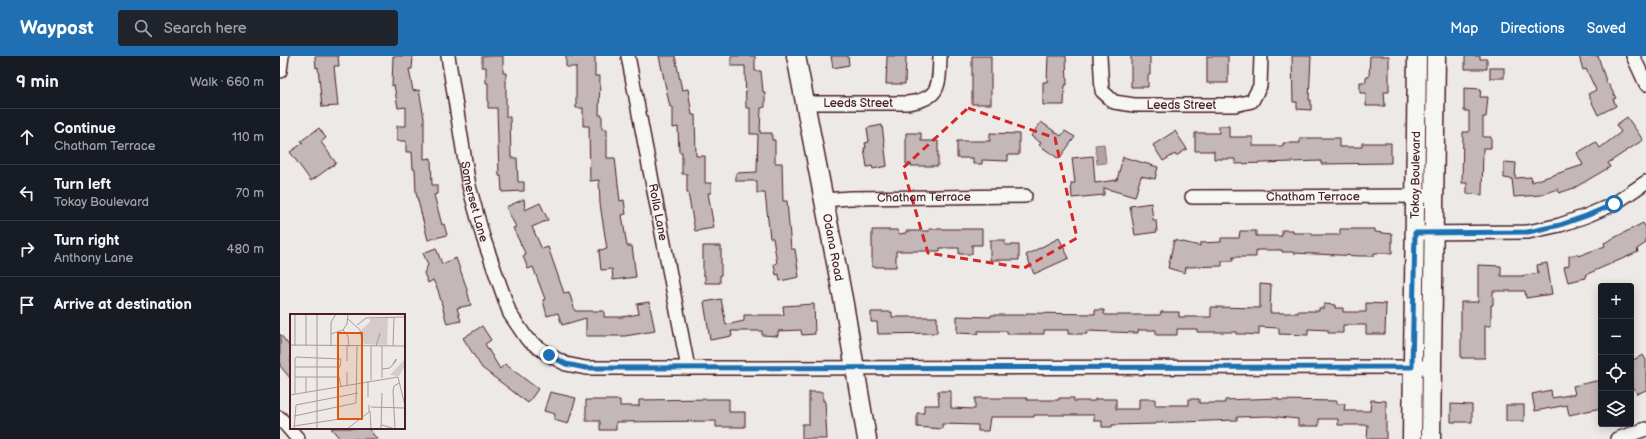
<!DOCTYPE html>
<html lang="en">
<head>
<meta charset="utf-8">
<style>
  body { margin:0; font-family:"Balsamiq Sans",sans-serif; background:#20242c; color:#f1f3f6 }
  .controls { position:absolute; right:12px; bottom:12px; display:grid; overflow:hidden; border-radius:4px; box-shadow:0 2px 10px #0003 }
  .controls button { width:36px; height:36px; display:grid; place-items:center; padding:0; border:0; border-bottom:1px solid #363941; background:#171b24; color:#f1f3f6; font:20px sans-serif }
  .stop { position:absolute; width:12px; height:12px; margin:-9px; border:3px solid #1f6fb2; border-radius:50%; background:#fff }
  .stop.end { background:#1f6fb2; border-color:#fff; box-shadow:0 1px 4px #0008 }
  .list { margin:0; padding:0; list-style:none }
  h2 { display:flex; justify-content:space-between; align-items:center; height:52px; margin:0; padding:0 16px; font-size:17px }
  h2 small { font-size:13px; font-weight:400; color:#9ea1a6 }
  .list li { display:grid; grid-template-columns:26px 1fr auto; gap:12px; align-items:center; box-sizing:border-box; height:56px; padding:0 16px; border-top:1px solid #363941 }
  .list b { display:block; font-size:15px; white-space:nowrap }
  .list p { margin:0; font-size:13px; white-space:nowrap; color:#9ea1a6 }
  .list em { font-size:13px; font-style:normal; color:#9ea1a6 }
  .icon { flex:none; width:22px; height:22px; fill:none; stroke:currentColor; stroke-width:2; stroke-linecap:round; stroke-linejoin:round }
  .map { position:relative; flex:none; width:1366px; height:383px; overflow:hidden }
  header { display:flex; align-items:center; gap:24px; box-sizing:border-box; height:56px; padding:0 20px; background:#1f6fb2; color:#fff }
  header strong { font-size:19px }
  nav { display:flex; gap:22px; margin-inline-start:auto; font-size:14px }
  .search { width:280px; height:36px; background:#20242c; display:flex; align-items:center; gap:10px; box-sizing:border-box; padding:0 14px; border-radius:4px; color:#9ea1a6; font-size:15px }
  main { display:flex }
  aside { flex:1; background:#171b24 }
  .map>svg:first-child { display:block }
</style>
</head>
<body>
<header>
<strong>Waypost</strong>
<div class="search"><svg class="icon" aria-label="search" viewBox="0 0 24 24"><circle cx="10" cy="10" r="6"/><path d="M15 15l6 6"/></svg>Search here</div>
<nav><a>Map</a><a>Directions</a><a>Saved</a></nav>
</header>
<main>
<aside>
<h2>9 min<small>Walk · 660 m</small></h2>
<ul class="list">
<li><svg class="icon" aria-label="ahead" viewBox="0 0 24 24"><path d="M12 20V5M6 11l6-6 6 6"/></svg><div><b>Continue</b><p>Chatham Terrace</p></div><em>110 m</em></li>
<li><svg class="icon" aria-label="left" viewBox="0 0 24 24"><path d="M17 20v-9H6M10 6l-5 5 5 5"/></svg><div><b>Turn left</b><p>Tokay Boulevard</p></div><em>70 m</em></li>
<li><svg class="icon" aria-label="right" viewBox="0 0 24 24"><path d="M7 20v-9h11M14 6l5 5-5 5"/></svg><div><b>Turn right</b><p>Anthony Lane</p></div><em>480 m</em></li>
<li><svg class="icon" aria-label="arrive" viewBox="0 0 24 24"><path d="M6 21V4h12l-3 4 3 4H6"/></svg><div><b>Arrive at destination</b></div></li>
</ul>
</aside>
<div class="map">
<svg width="1366" height="383" viewBox="0 0 1366 383">
  <rect width="100%" height="100%" fill="#ece9e6"/>
  <filter id="ink" filterUnits="userSpaceOnUse"><feTurbulence type="fractalNoise" baseFrequency=".025" numOctaves="2"/><feDisplacementMap in="SourceGraphic" scale="8" xChannelSelector="R" yChannelSelector="G"/><feConvolveMatrix kernelMatrix="1 2 1 2 8 2 1 2 1" color-interpolation-filters="sRGB"/></filter>
  <g filter="url(#ink)">
    <path fill="#b1a2a3" stroke="#886e73" d="M824,88l2,19 -9,1 -2,-19z"/>
    <g fill="#c4b7b7" stroke="#4a1f2b">
      <path d="M35,0h23l1,10h-5l4,40 -16,1 -4,-40 -2,1z"/>
      <path d="M113,0h20l-1,13h-3l4,22 6,-1 5,28v41l7,-1 1,27h5v9l-3,1 8,30 2,-1 3,11 -19,5 -12,-47 -1,-24h-2l-1,-17h-6v-11h-9v-15h9v-19l-8,1 -4,-23 -2,1z"/>
      <path d="M202,0h21v17h3v44h4l1,41h6l1,24h6v9l-22,1 -1,-16h-2l-2,-68h-9v-25h-2v-16h-4z"/>
      <path d="M286,0h29v20h5l-1,39h3v14h5v29h8l5,43 4,-1 2,14 -4,1 5,31h5l4,31 -23,3 -1,-11 -11,1 -2,-20 8,-1 -7,-45 -1,-24 -9,1 -1,-55h-6v-18h-7v-41h-10z"/>
      <path d="M379,0h16l7,34 6,-1 4,26h3l1,41h9v27h6v10h-3l6,35 -19,3 -7,-38h-1v-19h-5v-22h-3l-1,-25 -5,1v-21h-3z"/>
      <path d="M451,0h24v15h6l2,21h2v15l-4,1 -1,25h12v7h3v23h7l1,38h4l4,48h4l4,28 -19,4 -1,-7 -3,1 -2,-11 3,-1 -4,-25h-3l-5,-45h-8v-12h-21v-8l21,-1 1,-38h-8v-26h-4l-1,-42h-14z"/>
      <path d="M551,0h17l1,9 -16,3z"/>
      <path d="M607,0h19l-1,28h-19z"/>
      <rect x="692" y="0" width="19" height="48"/>
      <path d="M768,0h18l1,29h-2l-1,20h-21v-23h4z"/>
      <path d="M851,0h19v19h-2v12h-17z"/>
      <rect x="927" y="0" width="21" height="27"/>
      <path d="M1012,0h19l-2,44h2v10l-14,-1v-7h-4z"/>
      <path d="M1090,0h19v36h-5l1,14h-19v-13h-6v-11h6v-5h3z"/>
      <path d="M1185,0h15v3h7v10h-22z"/>
      <path d="M1299,0h19l9,28 1,-1 8,15 -3,1 3,7 -18,9 -10,-21 8,-4 -10,-21 -3,1z"/>
      <rect x="1210" y="12" width="14" height="10"/>
      <path d="M1184,32l17,1 -1,8h8l-2,20h-3v20h8v11h-8l-1,47 -15,-1v-11h-5l1,-51h6v-21h-5z"/>
      <path d="M1347,61l16,23 -35,23 2,4 -36,21 -15,5 -1,-4 -17,6 -27,2 -2,-18 -8,-1v-16l12,1 -1,15 16,-1 1,5 51,-17 -6,-12 19,-11 4,6 21,-16 -5,-7z"/>
      <path d="M761,66l20,14 4,-5 10,6 -16,22 -20,-14 2,-2 -10,-7z"/>
      <path d="M602,69l5,41 -14,3 -1,-3 -5,1 -3,-19h2l-1,-5 4,-1 -2,-14z"/>
      <path d="M939,70h10v11h24v9h30v-3h17v-5h39v9h23v-4h29v20l-70,1v-3l-86,3v-5h-21v-8h-19v-18h24z"/>
      <path d="M39,72l7,10 -5,4 15,21 -25,18 -21,-29 13,-9 -2,-2z"/>
      <path d="M895,75l12,18 -11,7 -1,-2 -12,7 -10,-16z"/>
      <path d="M626,77h15v8h17v25h-27v-2h-5z"/>
      <path d="M710,77l29,1v21h-11v6l-26,-1v4h-9v-6h-16v-17h33z"/>
      <path d="M813,100l2,27 22,-3 6,-23 35,10 -3,12 -14,-3 -6,21 -31,-9v7l-32,3 -1,-15h4l-3,-25z"/>
      <path d="M244,143l1,11 15,-7 8,17 -16,7 10,22 6,-2 16,46 5,-1 6,19h29v6h18l17,-3 -2,-10 12,-2 6,29 -30,5h-39v-18l-24,7 -4,-12 -11,3 -4,-16 2,-1 -12,-32 -5,2 -5,-13 3,-1 -13,-27 3,-1 -10,-20z"/>
      <path d="M871,147l2,17h3l1,12 -22,3 -5,-29z"/>
      <path d="M1363,167l3,5v15l-9,6 1,3 -53,23 1,3 -18,4 -4,-15 5,-2v-9l8,-2 1,2 27,-10 -1,-3z"/>
      <path d="M649,173h53v16h-10v9h-13v-6h-19v3h-44v16h-24v-37h25l2,4 7,-1v-2h23z"/>
      <path d="M1060,173h35v3l17,2v19h-18v3h-14l-67,-3v-1h-11v-2h-26v7h-23v4h-11v5l-36,1 -1,6 -17,-5 6,-28 26,6v-3l21,-1v-4h18l1,-7h16v5h26v-6h11v3h19v2h28z"/>
      <path d="M779,182l10,20 -35,16 -8,-19z"/>
      <path d="M710,184h15v5h14v15h-29z"/>
      <path d="M423,190h18v29h-1v8h-15v-8h-2z"/>
      <path d="M156,192l6,16 14,-6 10,28 5,19 -14,3 4,13 -14,3 -9,-34 -5,-10 -5,3 -4,-10 4,-8 -5,-12z"/>
      <path d="M1267,207l5,31 -26,4 -1,-7h-32v14h-2v21h-6v32h-24v-56h17v-37l23,1v10h20l17,-3 -1,-8z"/>
      <path d="M980,228l11,1 -1,28h28v-2h21v-3h5v-4l11,1v3h8v4h23v-9l20,1 -1,30h-19v-9h-23v8h-15v-3l-20,-1v6l-29,-1v-6l-20,-1v8l-15,-1h-8v-2h-39v-3h-20v6h-21v-5h-18v3l-51,-2v3h-19v-4h-24v4h-37v-3h-29v3l-21,-1v-17l34,1v-2h35v-2l69,1v-4h9v4l2,1h54l1,-3h18v5h32v-10l49,1z"/>
      <path d="M441,243l5,26 18,-4v-6h40l-1,-9 31,-2 1,30 -13,1 -1,-5 -23,1v5l-16,-1v-4h-31l1,5 -22,4 -6,-38z"/>
      <path d="M591,256h21v5h45v16l-59,1 -1,-12h-6z"/>
      <path d="M202,270l9,14 -6,4 15,25 5,-5 33,25 -10,14 -46,-35 -19,-30z"/>
      <path d="M0,278l11,14v31l-11,-13z"/>
      <path d="M1363,299l3,5v30l-9,4 -6,-13v-20z"/>
      <path d="M1321,324v28l-32,7 -2,-10 -32,6 -3,-17 19,-4 1,8 23,-4 -2,-8z"/>
      <path d="M658,335h13v17l24,1v-11h52v2h32v-2h15v3h21v-2h21v10h23v-10h16v6h34v-6h10v4h26v-3l53,-2v2l59,1v3h8l-1,7h26l1,-11 15,1v38h-19l1,-14h-30v-6h-19v7h-21v-7l-29,-3 -32,1v3l-82,3v1l-43,1v2h-10v-6h-8v-6h-60v2h-44l-2,14h-10v-6l-36,-1v5l-25,-2v-14h7v-8h15z"/>
      <path d="M270,336l26,6 -8,26 -14,-4 1,-6 -11,-3z"/>
      <path d="M529,336h14v9h2l2,38h-25v-15h7z"/>
      <path d="M432,343h17v13h16v15h-29v-6l-100,1v8h-16v-9h-14v-21h34v6h19v-6z"/>
      <path d="M1171,348l21,1v17h-21z"/>
      <rect x="1226" y="349" width="18" height="16"/>
      <path d="M51,372h37l9,11h-37z"/>
    </g>
    <g fill="none" stroke-linecap="round" stroke-linejoin="round">
      <defs>
        <g id="street">
          <path id="s1" d="M168,0l21,130 14,51 27,77 17,25 22,16 17,9 20,4h102l744,-1"/>
          <path id="s2" d="M348,0l60,312"/>
          <path id="s3" d="M820,0l2,35 12,11 20,3h101l17,-4 8,-15 1,-30"/>
          <path d="M1353,0l13,28"/>
          <path d="M0,15l2,-15"/>
          <path id="s4" d="M525,47h102c34,-4 32,-18 33,-47"/>
          <path id="s5" d="M912,141l242,-1"/>
          <path id="s6" d="M544,144l26,-2 175,-2"/>
          <path d="M1135,177l113,-1 32,-7 26,-9 28,-12 32,-22"/>
          <path d="M0,362l18,21"/>
          <path d="M1337,383l29,-10"/>
        </g>
        <g id="secondary">
          <path id="s7" d="M516,0l48,248 23,135"/>
          <path id="s8" d="M1132,383l5,-383"/>
          <path d="M1151,383l5,-383"/>
        </g>
      </defs>
      <use href="#street" stroke="#4a1f2b" stroke-width="16"/>
      <use href="#secondary" stroke="#4a1f2b" stroke-width="21"/>
      <use href="#street" stroke="#f6f6f2" stroke-width="13"/>
      <use href="#secondary" stroke="#f6f6f2" stroke-width="18"/>
    </g>
  </g>
  <g fill="none" stroke-linecap="round" stroke-linejoin="round" filter="url(#ink)">
    <path stroke="#1f6fb2" stroke-width="5" d="M269,299l17,9 20,4 826,-1 3,-134 113,-1 32,-7 26,-9 28,-12"/>
  </g>
  <path fill="none" stroke="#d62828" stroke-width="3" stroke-dasharray="8 5" stroke-linejoin="round" d="M688,52l87,30 22,100 -53,30 -96,-15 -25,-85z"/>
  <g text-anchor="middle" dominant-baseline="central" stroke-width="3" stroke-linejoin="round" paint-order="stroke">
    <g font-size="12" fill="#4a1f2b" stroke="#f6f6f2">
      <text stroke="none"><textPath href="#s4" startOffset="53">Leeds Street</textPath></text>
      <text stroke="none"><textPath href="#s3" startOffset="119">Leeds Street</textPath></text>
      <text stroke="none"><textPath href="#s8" startOffset="264">Tokay Boulevard</textPath></text>
      <text stroke="none"><textPath href="#s6" startOffset="100">Chatham Terrace</textPath></text>
      <text stroke="none"><textPath href="#s5" startOffset="121">Chatham Terrace</textPath></text>
      <text stroke="none"><textPath href="#s1" startOffset="148">Somerset Lane</textPath></text>
      <text stroke="none"><textPath href="#s2" startOffset="159">Rolla Lane</textPath></text>
      <text stroke="none"><textPath href="#s7" startOffset="195">Odana Road</textPath></text>
    </g>
  </g>
  <g transform="translate(10 258)">
    <rect width="115" height="115" fill="#ece9e6"/>
    <path d="M98,4l-1,27 -23,-1 -3,-14 9,-8v-3zM115,45v7l-6,10 -9,-1z" fill="#d4cbca"/>
    <path fill="none" stroke="#ab989b" stroke-width="1" d="M58,5l12,11 3,16M67,11l9,-7 39,-1M53,16l5,6 1,11M41,20l12,-4 4,-6 1,-10M0,31l115,1M5,32v-32M16,32v-32M41,32v-24l5,-8M57,32v15M81,32v34M86,32l4,-13M103,32l1,-29M115,33v-33M5,53h45l1,-8 -45,-2 -1,2v35M92,55l8,-1 6,-7v-2l-3,5M57,58v13M5,63h44l2,9M16,63v15M108,63l7,29M92,64v-32M78,67v16M0,81l108,-18M81,93l34,1M80,97l1,18M4,102l62,-13 1,-57M92,111l13,4 -2,-38 1,-5 5,-3M4,112l46,-7M4,115l2,-24 62,-12M27,115v-115M57,115l22,-17v-7M91,115l1,-36"/>
    <path fill="#e0560e" fill-opacity="0.15" stroke="#e0560e" stroke-width="2" d="M48,19h24v86h-24z"/>
    <rect width="115" height="115" fill="none" stroke="#4a1f2b" stroke-width="2"/>
  </g>
</svg>
<div class="controls">
<button>+</button>
<button>−</button>
<button><svg class="icon" aria-label="locate" viewBox="0 0 24 24"><circle cx="12" cy="12" r="6"/><path d="M12 2v4M12 18v4M2 12h4M18 12h4"/></svg></button>
<button><svg class="icon" aria-label="layers" viewBox="0 0 24 24"><path d="M12 4l9 5-9 5-9-5zM3 14l9 5 9-5"/></svg></button>
</div>
<div class="stop" style="left:1334px;top:148px"></div>
<div class="stop end" style="left:269px;top:299px"></div>
</div>
</main>
</body>
</html>
